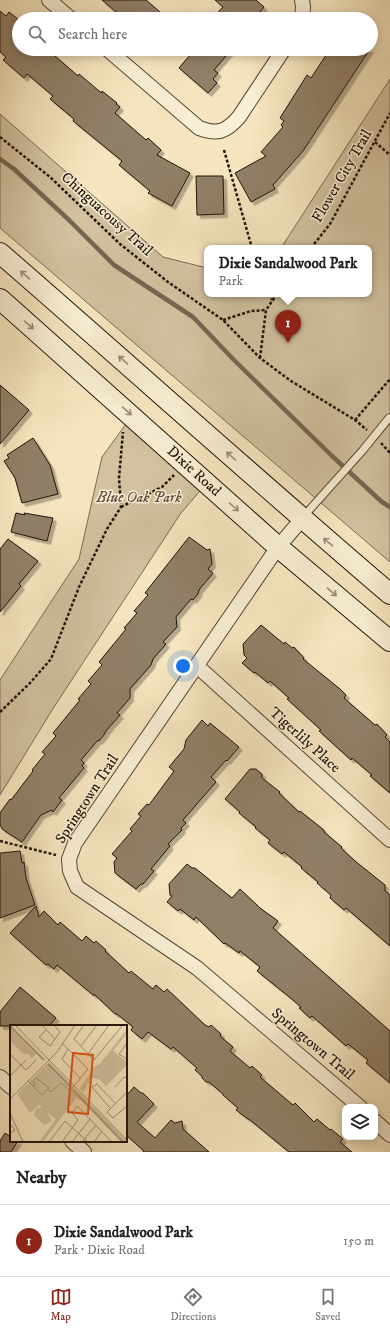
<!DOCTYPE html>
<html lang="en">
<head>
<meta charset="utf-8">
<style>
  body { margin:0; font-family:"IM FELL DW Pica",serif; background:#f6f6f6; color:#222 }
  .controls { position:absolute; right:12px; bottom:12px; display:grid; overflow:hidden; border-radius:8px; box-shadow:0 2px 10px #0003 }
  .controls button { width:36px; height:36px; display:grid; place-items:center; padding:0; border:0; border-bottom:1px solid #e0e0e0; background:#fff; color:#222; font:20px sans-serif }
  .you { position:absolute; left:183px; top:666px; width:14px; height:14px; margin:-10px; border:3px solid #fff; border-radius:50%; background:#1a73e8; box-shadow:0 0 0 6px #1a73e833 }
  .badge { display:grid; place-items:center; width:26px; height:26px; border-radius:50%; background:#8f2418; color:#fff; font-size:13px; font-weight:700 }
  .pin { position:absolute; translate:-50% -33px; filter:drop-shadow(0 1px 2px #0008) }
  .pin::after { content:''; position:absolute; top:21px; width:14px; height:12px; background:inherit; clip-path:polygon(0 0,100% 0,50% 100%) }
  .popup { position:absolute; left:204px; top:245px; width:168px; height:52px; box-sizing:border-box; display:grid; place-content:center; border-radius:8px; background:#fff; filter:drop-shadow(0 1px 3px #0005); font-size:13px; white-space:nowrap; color:#767676 }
  .popup b { font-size:15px; color:#222 }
  .popup::after { content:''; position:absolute; left:50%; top:100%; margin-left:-8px; border:8px solid transparent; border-top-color:#fff }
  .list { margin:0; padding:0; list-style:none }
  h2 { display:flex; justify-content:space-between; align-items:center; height:52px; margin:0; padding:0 16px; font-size:17px }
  h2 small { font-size:13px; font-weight:400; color:#767676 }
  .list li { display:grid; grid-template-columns:26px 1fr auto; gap:12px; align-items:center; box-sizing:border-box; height:72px; padding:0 16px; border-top:1px solid #e0e0e0 }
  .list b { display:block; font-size:15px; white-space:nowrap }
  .list p { margin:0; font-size:13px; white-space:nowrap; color:#767676 }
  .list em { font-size:13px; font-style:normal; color:#767676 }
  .icon { flex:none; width:22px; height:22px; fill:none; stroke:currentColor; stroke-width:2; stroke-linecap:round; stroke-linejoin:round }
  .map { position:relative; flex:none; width:390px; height:1152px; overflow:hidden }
  .search { position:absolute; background:#fff; box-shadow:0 2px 10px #0003; left:12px; right:12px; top:12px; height:44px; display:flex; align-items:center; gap:10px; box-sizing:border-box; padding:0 14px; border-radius:22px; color:#767676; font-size:15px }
  .sheet { height:124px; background:#fff }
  nav { display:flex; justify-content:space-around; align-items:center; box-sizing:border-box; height:56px; border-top:1px solid #e0e0e0; background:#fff; font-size:11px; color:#767676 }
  nav a { display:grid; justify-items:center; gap:2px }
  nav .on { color:#8f2418 }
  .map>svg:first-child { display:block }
</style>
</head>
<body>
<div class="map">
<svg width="390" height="1152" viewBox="0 0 390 1152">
  <defs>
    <filter id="shadow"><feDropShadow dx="3.5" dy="3.5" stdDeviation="0" flood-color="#0004"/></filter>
  </defs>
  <rect width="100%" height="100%" fill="#f6e6bf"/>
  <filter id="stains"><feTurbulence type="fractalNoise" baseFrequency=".005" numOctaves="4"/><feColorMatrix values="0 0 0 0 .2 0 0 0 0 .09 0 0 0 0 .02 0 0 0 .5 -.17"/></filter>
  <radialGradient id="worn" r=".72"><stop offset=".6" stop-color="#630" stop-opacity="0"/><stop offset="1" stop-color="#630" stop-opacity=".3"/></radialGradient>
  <g fill="#d2c2a0" stroke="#7a6a54">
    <path d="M390,79v483l-390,-334v-114l163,143 44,11v26h162v-46h-88z"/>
    <path d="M126,424l74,67 -19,22 -127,194 -54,88v-115l79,-121 23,-102z"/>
  </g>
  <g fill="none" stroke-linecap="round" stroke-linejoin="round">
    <path stroke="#766651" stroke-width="4.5" d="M0,159l14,10 55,51 45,45 79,52 40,42 99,97 50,46 8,5"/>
  </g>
  <g fill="#908068" stroke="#211209" filter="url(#shadow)">
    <path d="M102,0h44l22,19h-44z"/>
    <path d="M215,0h41l8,7 -10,12h-42l11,-12z"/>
    <path d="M0,11l6,5 3,-4 10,8v29h28l31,27 1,-2 20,17 3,2v-2l15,12 -1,1 4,3 -5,6 31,27 2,-2 13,12 -4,5 33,18 -18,33 -24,-13 2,-2 -31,-26 3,-4 -49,-40 1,-2 -24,-20 3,-3 -26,-22 -3,4 -21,-18 3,-3 -6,-5z"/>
    <path d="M195,49h37l-18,21 4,3 -5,6 4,4 -9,10 -29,-25z"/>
    <path d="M330,49h40l-67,102 -30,34 2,4 -24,13 -16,-29 31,-17 -5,-4 22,-25 -2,-2 3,-4 -4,-3 27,-43 4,3z"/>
    <path d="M196,176h27l1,38 -27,1z"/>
    <path d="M0,385l29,25 -29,34z"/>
    <path d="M33,438l17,27 8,29 -36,9 -7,-25 -11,-17 5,-3 -2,-3z"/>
    <path d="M16,513l9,2 -1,-2 29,5 -6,23 -36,-9z"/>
    <path d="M189,537l18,13 3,-1 2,15 -4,5 5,4 -14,17 -1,4 -5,6 -2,-1 -15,18 1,10 -14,15 3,2 -13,15 -2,6 -21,24v9l-13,15 3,2 -14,16 -2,4 -5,6 -1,-1 -17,20 3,3 -2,3 2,2 -25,30 3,2 -9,12 -1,-2 -11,5 -19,27 -20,-13 -2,-5v-11l10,-14 1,1 22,-29 -1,-1 13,-16 -3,-2 14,-16 -3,-3 27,-33 -2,-1 13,-15 -3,-3 14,-16 -3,-3 27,-33 -2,-1 13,-15 -3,-2 14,-16 -3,-2z"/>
    <path d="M8,539l30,22 -19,23 2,2 -21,26v-63z"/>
    <path d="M261,625l23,19 1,-2 7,6 2,-1 10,11 -1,1 37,30 6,6 -2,3 31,27 2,-1 10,11 -2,2 5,5v51l-20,-17 2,-1 -20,-17 -1,2 -32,-29 2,-1 -34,-31 2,-1 -19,-17 -2,2 -13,-11 -1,1 -12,-10 5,-5 -3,-3 -1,-11z"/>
    <path d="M202,720l6,6 2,-3 29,24 -12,14 -1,-1 -15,17 5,5 -33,38 3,3 -5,5 1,2 -14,14 2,2 -19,23 3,2 -11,13h-2l-5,5 -21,-16 -1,-11 3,-4 -5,-4 20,-23 -2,-2 11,-13 -3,-2 9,-10 2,1 25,-34 -5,-4 15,-18 2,-9z"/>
    <path d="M250,769h6l6,5v4l18,14 -1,1 20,19 1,-1 24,19v2l18,15 -1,1 14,13 30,24v6l5,4v51l-44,-38 -2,2 -14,-12 1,-3 -14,-12 1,-1 -17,-14 1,-1 -18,-15 -2,2 -14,-11 2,-3 -15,-12 1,-1 -17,-14 1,-1 -15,-13z"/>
    <path d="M20,851l2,12 2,-1 2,16 9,27 -35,13v-65z"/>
    <path d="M187,864l5,4h3l37,30 8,-9 20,19 18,13 -5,7 117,103v52l-24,-20 2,-3 -20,-16 -2,2 -34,-30 -2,2 -11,-10 2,-1 -8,-7 -36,-29 3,-4 -20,-16 -1,2 -14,-10 -1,1 -28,-27 -2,3 -14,-11 -2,2 -11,-9 5,-6 -2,-1 -1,-11z"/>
    <path d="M36,906l3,11 5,-6 14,14 2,-3 22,19 4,-5 8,7 2,-2 10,9 -1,1 24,22 2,-2 22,18 3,-4 8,7 3,-3 38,36 4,2 2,-2 10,9 -1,2 13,11 -3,4 20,17 2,-2 10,9 -2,2 33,28 2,-2 19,19 3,-3 13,11 1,-1 12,10 -3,3 12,10h-63l-39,-32 -2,-1 -12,-9 2,-2 -15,-13v-1l-14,-12h-3l-4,-4v-2l-7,-6 2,-2 -24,-21 -2,2 -23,-17 -6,7 -11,-9 2,-3 -16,-13h-2l-20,-19h-2l-36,-30 -3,4 -6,-5 -2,1 -36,-32z"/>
    <path d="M20,987l36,31 -7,8h-49v-14z"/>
    <path d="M134,1087l7,6h2l11,11 -17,18 18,16 16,-18 4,3 7,-2 1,8 26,23h-66l1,-1 -18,-16v-39z"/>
    <path d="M5,1133l6,4v4h7l-7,11h-11v-11z"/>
  </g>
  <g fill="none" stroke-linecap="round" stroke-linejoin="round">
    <defs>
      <path id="lane" d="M303,517l60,-67 26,-32 1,1"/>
      <g id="street">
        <path d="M49,0l22,19"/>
        <path d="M302,0l1,7 -1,12"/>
        <path d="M107,49l92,79c18,7 27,4 40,-11l45,-68"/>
        <path d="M302,519l-24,28 -203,296 -6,16 1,12 7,16 120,81 163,139"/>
        <path d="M197,666l193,174"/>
        <path d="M0,1077l11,10"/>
        <path d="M375,1121l15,14"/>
        <path d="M72,1141l12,11"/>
      </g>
      <g id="secondary">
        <path d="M0,253c130,113 259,229 390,341"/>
        <path d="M0,299l278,248 112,94"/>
      </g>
    </defs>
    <use href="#lane" stroke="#564736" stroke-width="9"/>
    <use href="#street" stroke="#564736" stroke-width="16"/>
    <use href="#secondary" stroke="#211209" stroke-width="22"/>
    <g stroke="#211209" stroke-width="2.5" stroke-dasharray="3 2" stroke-linecap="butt">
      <path d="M0,137l50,40 70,67 48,38 55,38 37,38 31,23 64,39 12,10"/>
      <path d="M375,142l15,13"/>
      <path d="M224,150l28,98"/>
      <path d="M311,248l19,-24 60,-111"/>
      <path d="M269,294l3,6"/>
      <path d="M223,320l28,-9 15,-1"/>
      <path d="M260,358l6,-48 11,-16"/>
      <path d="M355,420l35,-41"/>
      <path d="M381,443l9,10"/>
      <path d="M121,507l41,-20 12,-12"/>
      <path d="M0,712l30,-29 21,-24 28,-72 28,-58 14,-22 -2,-29 4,-46"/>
      <path d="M0,841l56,14"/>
    </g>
    <use href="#lane" stroke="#f9efd5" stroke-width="7"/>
    <use href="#street" stroke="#f9efd5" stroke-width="14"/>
    <use href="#secondary" stroke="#f9efd5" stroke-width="20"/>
  </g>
  <defs><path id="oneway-shaft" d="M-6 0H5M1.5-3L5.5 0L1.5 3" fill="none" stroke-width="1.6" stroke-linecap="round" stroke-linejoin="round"/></defs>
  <g stroke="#988c79">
    <use href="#oneway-shaft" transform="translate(25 275) rotate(-139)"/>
    <use href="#oneway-shaft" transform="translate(29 325) rotate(41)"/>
    <use href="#oneway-shaft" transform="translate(123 360) rotate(-139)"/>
    <use href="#oneway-shaft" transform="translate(127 411) rotate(42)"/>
    <use href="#oneway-shaft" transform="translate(231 456) rotate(-138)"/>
    <use href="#oneway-shaft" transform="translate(234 507) rotate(42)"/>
    <use href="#oneway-shaft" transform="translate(328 542) rotate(-140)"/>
    <use href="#oneway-shaft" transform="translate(332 592) rotate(40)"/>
  </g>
  <g text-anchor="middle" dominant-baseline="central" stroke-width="3" stroke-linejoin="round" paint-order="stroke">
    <g font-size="15" fill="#211209" stroke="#f9efd5">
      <text transform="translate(342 176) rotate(-60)">Flower City Trail</text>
      <text transform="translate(107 214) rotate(42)">Chinguacousy Trail</text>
      <text transform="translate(194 471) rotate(42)">Dixie Road</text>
      <text transform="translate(305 740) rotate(42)">Tigerlily Place</text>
      <text transform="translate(87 799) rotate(-57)">Springtown Trail</text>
      <text transform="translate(313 1044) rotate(40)">Springtown Trail</text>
    </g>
    <g font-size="15" font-style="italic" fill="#5f503e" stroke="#f9efd5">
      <text x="139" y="497">Blue Oak Park</text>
    </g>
  </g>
  <g transform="translate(10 1025)">
    <rect width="117" height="117" fill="#f6e6bf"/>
    <path d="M0,3l26,26 -4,4 -5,-5 -2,2 -15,-14zM117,4v4l-14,18 13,10 1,4 -21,21 -7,-7 -7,-1 -9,14 -3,-4 14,-21 6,-3zM39,37l78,79v1h-6l-40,-42 -5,-2 -33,44h-4l17,-23 -9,-7 5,9 -8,4 -10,-10 2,-6 6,-2 -3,-2 -9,8 -13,-19z" fill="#d2c2a0"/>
    <path fill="none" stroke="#ae9e81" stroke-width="2" d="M0,1l34,34M38,39l23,23M63,65l50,52"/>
    <path fill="none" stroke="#a19176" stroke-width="1" d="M5,0l112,115M32,0l13,14M74,0l-10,14 20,21 29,-35M36,5l-7,7 11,9 10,-14 -6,-7M117,18l-8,11 8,5M71,21l16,-21M58,24l-6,10 19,20M0,29l16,16 10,-10M78,29l21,-29M0,51l16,-16M18,56l14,14 7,-7 -13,-10 -3,3 2,4 -2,1M105,62l9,-10 3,1M38,65l3,2 10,-9 9,8 18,-22 -26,-26M117,67l-20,20 6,6 14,-12M0,74l47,-47 18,-27M100,83l-18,-21 5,-3 18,19M0,88l13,29M0,99l5,6 -5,3M39,117l16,-21 23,21M52,117l16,-22 -6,-7 5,-7 35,36M62,117l18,-23M72,117l14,-17M84,117l8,-11"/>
    <path fill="#de550c" fill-opacity="0.15" stroke="#de550c" stroke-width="2" d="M63,28l20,2 -5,59 -20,-2z"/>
    <rect width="117" height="117" fill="none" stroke="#211209" stroke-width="2"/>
  </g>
  <rect width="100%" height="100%" filter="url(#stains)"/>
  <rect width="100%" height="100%" fill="url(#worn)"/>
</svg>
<div class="controls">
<button><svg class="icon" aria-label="layers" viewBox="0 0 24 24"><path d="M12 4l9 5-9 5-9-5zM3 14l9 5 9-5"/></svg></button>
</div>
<div class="you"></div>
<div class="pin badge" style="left:288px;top:343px">1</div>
<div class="popup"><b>Dixie Sandalwood Park</b>Park</div>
<div class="search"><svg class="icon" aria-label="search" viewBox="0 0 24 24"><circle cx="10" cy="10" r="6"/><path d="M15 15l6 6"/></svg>Search here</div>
</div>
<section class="sheet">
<h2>Nearby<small></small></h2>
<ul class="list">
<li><span class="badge">1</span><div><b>Dixie Sandalwood Park</b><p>Park · Dixie Road</p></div><em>150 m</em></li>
</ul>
</section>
<nav>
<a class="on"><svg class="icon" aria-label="map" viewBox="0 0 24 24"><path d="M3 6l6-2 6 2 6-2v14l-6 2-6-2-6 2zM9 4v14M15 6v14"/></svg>Map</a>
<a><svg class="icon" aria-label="directions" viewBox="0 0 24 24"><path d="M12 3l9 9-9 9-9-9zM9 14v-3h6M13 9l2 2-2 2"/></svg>Directions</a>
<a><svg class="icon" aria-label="saved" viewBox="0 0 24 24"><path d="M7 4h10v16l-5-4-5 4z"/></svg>Saved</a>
</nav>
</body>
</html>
